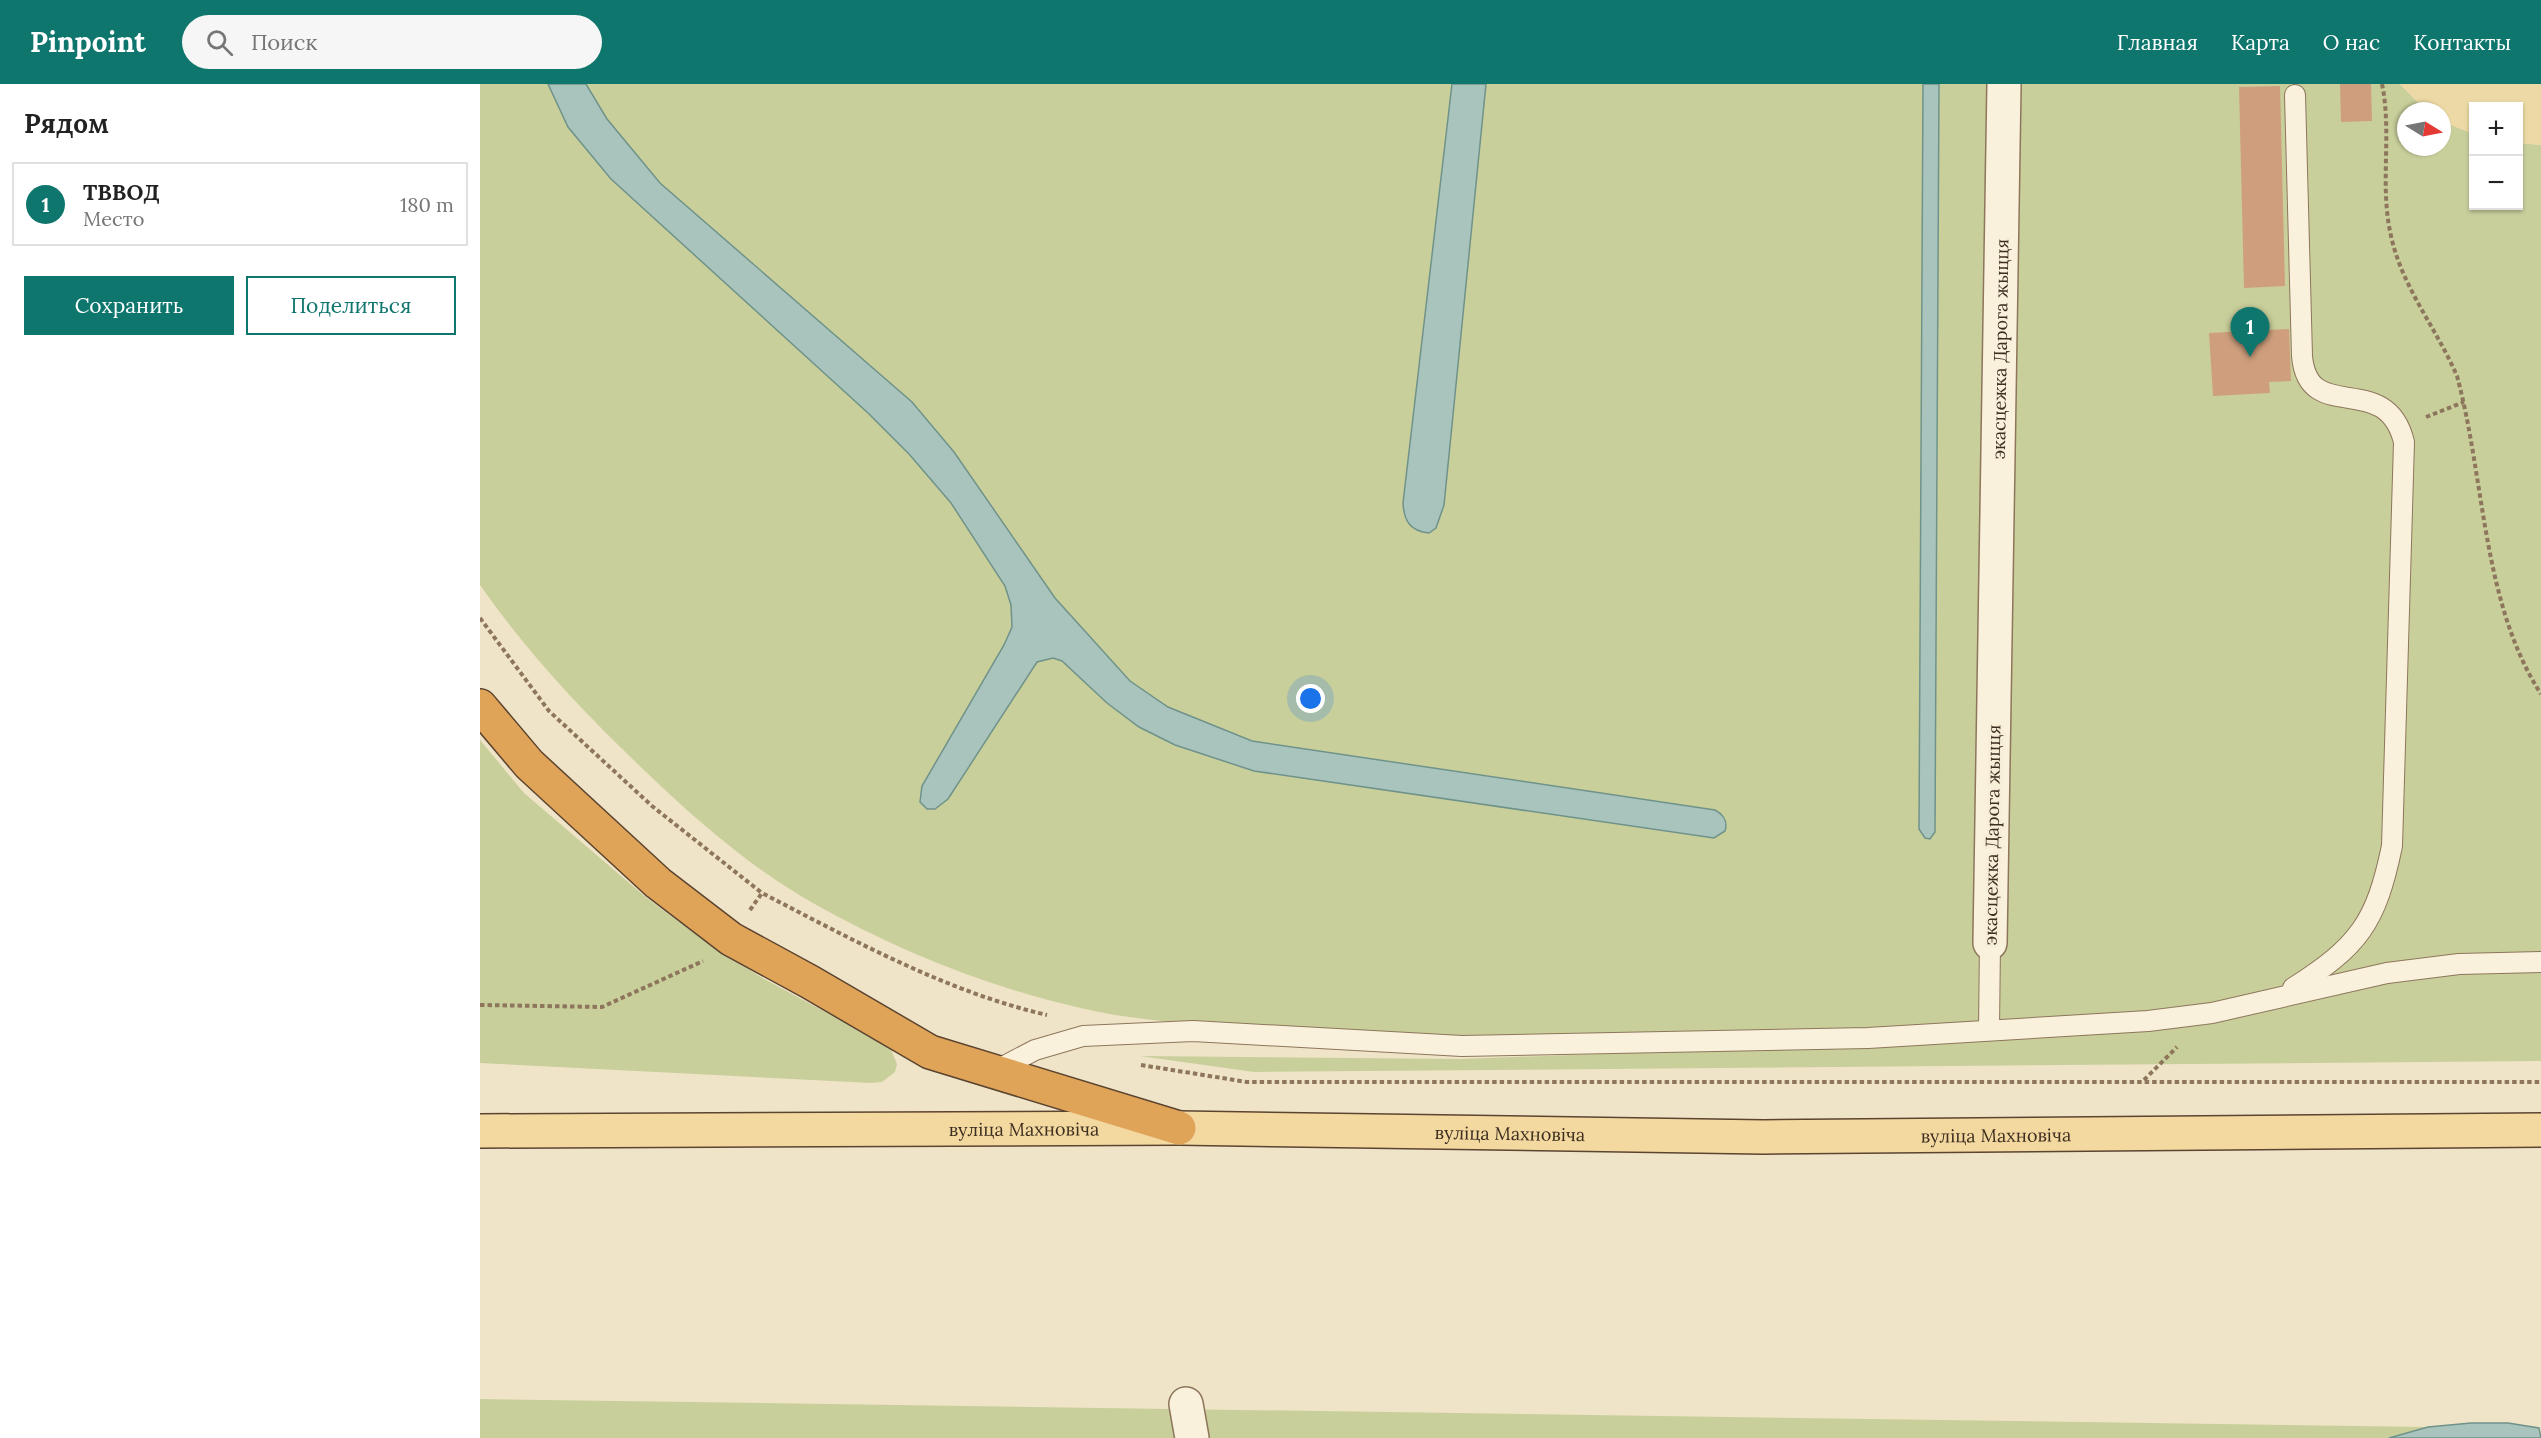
<!DOCTYPE html>
<html lang="ru">
<head>
<meta charset="utf-8">
<style>
  body { margin:0; font-family:Lora,serif; background:#f6f6f6; color:#222 }
  .controls { position:absolute; right:18px; top:18px; display:grid; overflow:hidden; border-radius:0px; box-shadow:0 2px 4px #0004 }
  .controls button { width:54px; height:54px; display:grid; place-items:center; padding:0; border:0; border-bottom:2px solid #e0e0e0; background:#fff; color:#222; font:30px sans-serif }
  .compass { position:absolute; left:1917px; top:18px; width:54px; height:54px; border-radius:50%; background:#fff; box-shadow:0 2px 4px #0004; rotate:100deg }
  .you { position:absolute; left:831px; top:615px; width:21px; height:21px; margin:-15px; border:4px solid #fff; border-radius:50%; background:#1a73e8; box-shadow:0 0 0 9px #1a73e833 }
  .badge { display:grid; place-items:center; width:39px; height:39px; border-radius:50%; background:#0f766e; color:#fff; font-size:20px; font-weight:700 }
  .pin { position:absolute; translate:-50% -50px; filter:drop-shadow(0 2px 3px #0008) }
  .pin::after { content:''; position:absolute; top:32px; width:21px; height:18px; background:inherit; clip-path:polygon(0 0,100% 0,50% 100%) }
  .list { margin:0; padding:0; list-style:none }
  h2 { display:flex; justify-content:space-between; align-items:center; height:78px; margin:0; padding:0 24px; font-size:26px }
  h2 small { font-size:20px; font-weight:400; color:#767676 }
  .list li { display:grid; grid-template-columns:39px 1fr auto; gap:18px; align-items:center; box-sizing:border-box; height:84px; margin:0 12px 12px; padding:0 12px; border:2px solid #e0e0e0; border-radius:0px }
  .list b { display:block; font-size:22px; white-space:nowrap }
  .list p { margin:0; font-size:20px; white-space:nowrap; color:#767676 }
  .list em { font-size:20px; font-style:normal; color:#767676 }
  .actions { display:flex; gap:12px; padding:18px 24px }
  .actions a { flex:1; padding:14px 0; border:2px solid #0f766e; border-radius:0px; text-align:center; font-size:21px; color:#0f766e }
  .actions .main { background:#0f766e; color:#fff }
  .icon { flex:none; width:33px; height:33px; fill:none; stroke:currentColor; stroke-width:2; stroke-linecap:round; stroke-linejoin:round }
  .map { position:relative; flex:none; width:2061px; height:1354px; overflow:hidden }
  header { display:flex; align-items:center; gap:36px; box-sizing:border-box; height:84px; padding:0 30px; background:#0f766e; color:#fff }
  header strong { font-size:28px }
  nav { display:flex; gap:33px; margin-inline-start:auto; font-size:21px }
  .search { width:420px; height:54px; background:#f6f6f6; display:flex; align-items:center; gap:15px; box-sizing:border-box; padding:0 21px; border-radius:33px; color:#767676; font-size:22px }
  main { display:flex }
  aside { flex:1; background:#fff }
  .map>svg:first-child { display:block }
</style>
</head>
<body>
<header>
<strong>Pinpoint</strong>
<div class="search"><svg class="icon" aria-label="search" viewBox="0 0 24 24"><circle cx="10" cy="10" r="6"/><path d="M15 15l6 6"/></svg>Поиск</div>
<nav><a>Главная</a><a>Карта</a><a>О нас</a><a>Контакты</a></nav>
</header>
<main>
<aside>
<h2>Рядом<small></small></h2>
<ul class="list">
<li><span class="badge">1</span><div><b>ТВВОД</b><p>Место</p></div><em>180 m</em></li>
</ul>
<div class="actions"><a class="main">Сохранить</a><a>Поделиться</a></div>
</aside>
<div class="map">
<svg width="2061" height="1354" viewBox="0 0 2061 1354">
  <rect width="100%" height="100%" fill="#f0e4c8"/>
  <g fill="#c9cf9b">
    <path d="M0,0h1920l26,27h-20v36h36v-26l31,13 1,72h44l1,-63 22,2v916l-1287,11 -114,-16 319,3 422,-15v-16c-138,0 -275,7 -413,8 -60,1 -120,-4 -180,-7 -64,-4 -131,-5 -194,-18 -99,-21 -195,-59 -283,-109 -61,-35 -115,-82 -166,-131 -60,-57 -117,-117 -165,-186z"/>
    <path d="M0,656l44,53 124,106 54,40 57,37 131,71 7,17 -2,8 -13,10 -11,1 -391,-20z"/>
    <path d="M0,1315l1948,28 -39,11h-1909z"/>
  </g>
  <path fill="#ecd9a5" d="M1920,0h141v61l-22,-2 -1,-37h-44l-1,28 -31,-13v-10h-16z"/>
  <g fill="#a9c4bc" stroke="#6f938a" stroke-width="1.5">
    <path d="M68,0h38l21,35 53,64 252,219 42,50 101,146 75,83 38,26 84,34 463,69c9,5 13,11 10,21l-11,7 -460,-67 -79,-26 -36,-18 -32,-24 -45,-42 -9,-3 -16,4 -89,137 -13,10h-8l-7,-7 2,-16 82,-141 8,-18 -1,-22 -6,-19 -54,-83 -42,-49 -41,-41 -257,-234 -43,-52z"/>
    <path d="M972,0h34l-42,421 -8,23 -7,5c-19,-2 -25,-12 -26,-30z"/>
    <path d="M1443,0h16l-4,748 -5,7 -5,-1 -6,-9z"/>
    <path d="M1991,1339h37l31,5 2,10h-152l39,-11z"/>
  </g>
  <g fill="#cf9f7d">
    <path d="M1860,0h31l1,37 -31,1z"/>
    <path d="M1800,2l5,200 -41,2 -5,-201z"/>
    <path d="M1809,245l2,52 -22,1 1,11 -57,3 -4,-63z"/>
  </g>
  <g fill="none" stroke-linecap="round" stroke-linejoin="round">
    <defs>
      <g id="lane">
        <path d="M1813,904c66,-42 83,-65 99,-142l12,-404c-18,-74 -96,-15 -102,-86l-7,-261"/>
        <path d="M1509,945l1,-86"/>
        <path d="M513,988l42,-22 48,-14 110,-5 269,15 406,-8 280,-17 64,-8 175,-40 72,-9 82,-2"/>
      </g>
      <g id="street">
        <path id="s1" d="M1510,859l14,-859"/>
        <path d="M706,1320l6,34"/>
      </g>
      <g id="primary">
        <path id="s2" d="M0,1047l699,-3 584,9 778,-7"/>
      </g>
      <path id="highway" d="M0,622l49,58 129,119 73,56 79,43 120,70 249,76"/>
    </defs>
    <use href="#lane" stroke="#8d765c" stroke-width="22"/>
    <use href="#street" stroke="#8d765c" stroke-width="36"/>
    <use href="#primary" stroke="#5b4430" stroke-width="36"/>
    <use href="#highway" stroke="#5b4430" stroke-width="36"/>
    <g stroke="#8d765c" stroke-width="4" stroke-dasharray="4.5 3" stroke-linecap="butt">
      <path d="M1902,0c10,48 -2,99 8,147 10,54 46,96 67,145 28,103 25,227 84,318"/>
      <path d="M1946,333l38,-15"/>
      <path d="M0,534l69,93 103,95 110,87"/>
      <path d="M270,826l12,-17c91,47 185,99 285,122"/>
      <path d="M0,921l122,2 101,-46"/>
      <path d="M661,981l106,17h1294"/>
      <path d="M1664,996l33,-33"/>
    </g>
    <use href="#lane" stroke="#faf1dc" stroke-width="20"/>
    <use href="#street" stroke="#faf1dc" stroke-width="33"/>
    <use href="#primary" stroke="#f3d9a0" stroke-width="33"/>
    <use href="#highway" stroke="#e0a458" stroke-width="33"/>
  </g>
  <g text-anchor="middle" dominant-baseline="central" stroke-width="6" stroke-linejoin="round" paint-order="stroke">
    <g font-size="18" fill="#3d2e20" stroke="#f7eed8">
      <text stroke="none"><textPath href="#s1" startOffset="594">экасцежка Дарога жыцця</textPath></text>
      <text transform="translate(1512 751) rotate(-89)">экасцежка Дарога жыцця</text>
      <text stroke="none"><textPath href="#s2" startOffset="544">вуліца Махновіча</textPath></text>
      <text stroke="none"><textPath href="#s2" startOffset="1030">вуліца Махновіча</textPath></text>
      <text stroke="none"><textPath href="#s2" startOffset="1516">вуліца Махновіча</textPath></text>
    </g>
  </g>
</svg>
<div class="controls">
<button>+</button>
<button>−</button>
</div>
<svg class="compass" viewBox="-18 -18 36 36"><path d="M0-13l5 13h-10z" fill="#e53935"/><path d="M0 13l5-13h-10z" fill="#767676"/></svg>
<div class="you"></div>
<div class="pin badge" style="left:1770px;top:273px">1</div>
</div>
</main>
</body>
</html>
